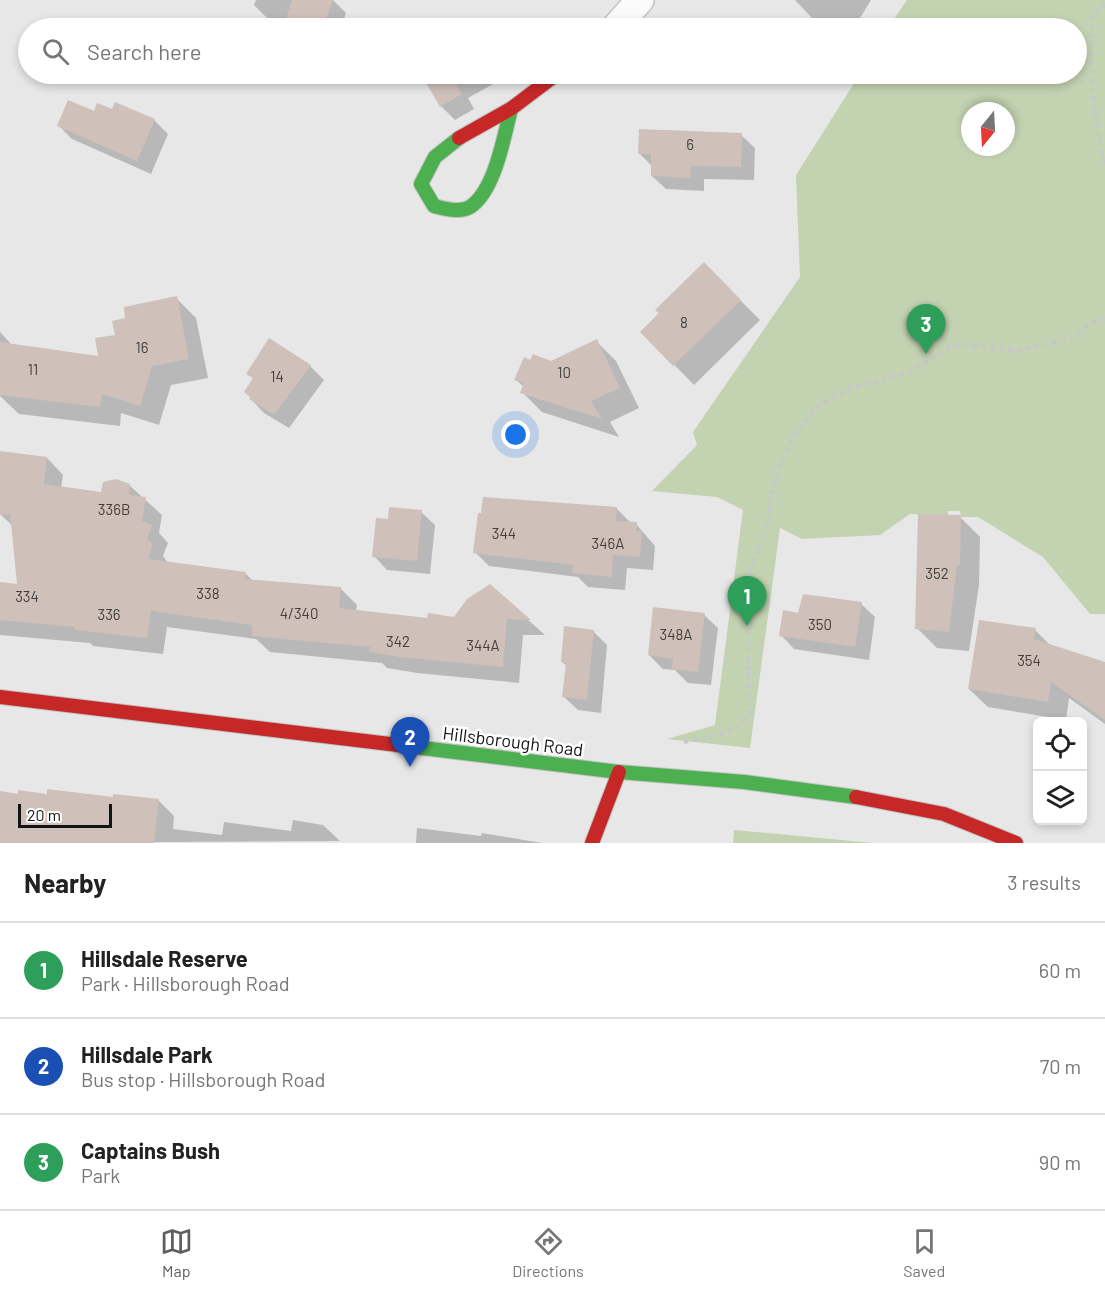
<!DOCTYPE html>
<html lang="en">
<head>
<meta charset="utf-8">
<style>
  body { margin:0; font-family:Barlow,sans-serif; background:#f6f6f6; color:#222 }
  .controls { position:absolute; right:18px; bottom:18px; display:grid; overflow:hidden; border-radius:9px; box-shadow:0 3px 9px #0003 }
  .controls button { width:54px; height:54px; display:grid; place-items:center; padding:0; border:0; border-bottom:2px solid #e0e0e0; background:#fff; color:#222; font:30px sans-serif }
  .compass { position:absolute; left:961px; top:102px; width:54px; height:54px; border-radius:50%; background:#fff; box-shadow:0 3px 9px #0003; rotate:198deg }
  .scale { position:absolute; left:18px; bottom:15px; width:94px; box-sizing:border-box; padding-left:6px; border:3px solid #141414; border-top:0; font-size:16px; line-height:21px; white-space:nowrap; color:#141414; -webkit-text-stroke:4px #fff; paint-order:stroke }
  .you { position:absolute; left:516px; top:435px; width:21px; height:21px; margin:-15px; border:4px solid #fff; border-radius:50%; background:#1a73e8; box-shadow:0 0 0 9px #1a73e833 }
  .badge { display:grid; place-items:center; width:39px; height:39px; border-radius:50%; background:#5e5e5e; color:#fff; font-size:20px; font-weight:700 }
  .pin { position:absolute; translate:-50% -50px; filter:drop-shadow(0 2px 3px #0008) }
  .pin::after { content:''; position:absolute; top:32px; width:21px; height:18px; background:inherit; clip-path:polygon(0 0,100% 0,50% 100%) }
  .list { margin:0; padding:0; list-style:none }
  h2 { display:flex; justify-content:space-between; align-items:center; height:78px; margin:0; padding:0 24px; font-size:26px }
  h2 small { font-size:20px; font-weight:400; color:#767676 }
  .list li { display:grid; grid-template-columns:39px 1fr auto; gap:18px; align-items:center; box-sizing:border-box; height:96px; padding:0 24px; border-top:2px solid #e0e0e0 }
  .list b { display:block; font-size:22px; white-space:nowrap }
  .list p { margin:0; font-size:20px; white-space:nowrap; color:#767676 }
  .list em { font-size:20px; font-style:normal; color:#767676 }
  .icon { flex:none; width:33px; height:33px; fill:none; stroke:currentColor; stroke-width:2; stroke-linecap:round; stroke-linejoin:round }
  .map { position:relative; flex:none; width:1105px; height:843px; overflow:hidden }
  .search { position:absolute; background:#fff; box-shadow:0 3px 9px #0003; left:18px; right:18px; top:18px; height:66px; display:flex; align-items:center; gap:15px; box-sizing:border-box; padding:0 21px; border-radius:33px; color:#767676; font-size:22px }
  .sheet { height:366px; background:#fff }
  nav { display:flex; justify-content:space-around; align-items:center; box-sizing:border-box; height:84px; border-top:2px solid #e0e0e0; background:#fff; font-size:16px; color:#767676 }
  nav a { display:grid; justify-items:center; gap:3px }
  nav .on { color:#5e5e5e }
  .map>svg:first-child { display:block }
</style>
</head>
<body>
<div class="map">
<svg width="1105" height="843" viewBox="0 0 1105 843">
  <rect width="100%" height="100%" fill="#e7e7e7"/>
  <g fill="#c3d2b1" fill-rule="evenodd">
    <path d="M907,0h198v614h-15l-47,-57 -65,-40h-17l-1,-6h-12v4l-38,-1 -30,21 -78,4 -22,-11 -30,220 -83,-9 48,-14 28,-215 -26,-13 -65,-6 45,-46 -4,-13 107,-155 -4,-102 64,-101h216v-46h-188zM970,111h36v36h-36z"/>
    <path d="M734,830l139,13h-140z"/>
  </g>
  <g fill="#0003">
    <path d="M256,0h77l13,13 -5,15h-51l-22,-9 -14,-14z"/>
    <path d="M795,0h76l-17,28h-24l-18,-10z"/>
    <path d="M423,74h66l6,9 -27,15 6,11 -19,11 -14,-14z"/>
    <path d="M95,113l59,7 14,14 -17,40 -79,-35 -14,-14z"/>
    <path d="M741,135l14,13 -1,32 -50,-1v12l-38,-2 -14,-13v-10l-13,-13z"/>
    <path d="M704,264l56,56 -66,65 -52,-53z"/>
    <path d="M176,298l20,20 12,60 -37,7 -12,40 -38,-12 -1,13 -101,-12 -19,-18v-64l12,13 88,13 27,-39z"/>
    <path d="M269,340l41,26 14,14 -35,48 -25,-15 -13,-14 3,-20 -6,-6z"/>
    <path d="M596,341l20,20 23,47 -29,14 9,15 -77,-25 -20,-20 2,-5 -9,-8z"/>
    <path d="M0,452l47,6 16,17 -2,13 42,5 26,-8 33,30 -3,18 9,10 -5,13 5,7 77,10 9,9 86,6 17,17 -1,7 73,8 25,-1 36,-33 55,49h-22l-4,48 -102,-10 -30,-5 -5,-5 -112,-11 -14,-13 -89,-12 -4,27 -70,-8 -3,-3 -90,-8v-51l19,1 -6,-59 -12,-11z"/>
    <path d="M616,508l14,14 6,2 19,22 -2,24 -26,-2 -2,22 -37,-3 -10,-10 -89,-11 -14,-14z"/>
    <path d="M421,512l14,13 -5,49 -43,-4 -13,-14 15,-35z"/>
    <path d="M960,517l20,20 -1,48 -10,66 -32,-3 -20,-20z"/>
    <path d="M861,604l14,13 -6,43 -75,-11 -13,-14 19,-21z"/>
    <path d="M704,615l14,13 -7,57 -23,-2 -13,-13 -12,-1 -14,-14z"/>
    <path d="M1035,630l15,15 55,32v47l-36,-26 -3,22 -78,-13 -19,-18z"/>
    <path d="M593,631l14,14 -6,68 -23,-3 -14,-13 3,-31 -5,-4z"/>
    <path d="M0,793l158,7 16,16 -1,13 49,6 2,-13 67,9 2,-11 30,5 17,16 -340,2z"/>
    <path d="M417,828l64,8 1,-3 60,10h-126z"/>
  </g>
  <g fill="#cfc0ba">
    <path d="M292,0h41l-10,28h-35l2,-5 -5,-1z"/>
    <path d="M421,74h28l13,20 -22,13z"/>
    <path d="M68,100l26,11 3,-8 15,6 3,-7 40,17 -18,42 -80,-35z"/>
    <path d="M639,129l103,4 -1,34 -50,-1 -1,12 -39,-2v-22h-13z"/>
    <path d="M704,262l37,38 -68,66 -33,-34 19,-19 -4,-3z"/>
    <path d="M177,296l12,63 -37,7 -12,40 -38,-12 -2,13 -100,-12v-53l98,14 -3,-18 20,-3 -3,-14 13,-3 -1,-11z"/>
    <path d="M269,338l42,27 -37,50 -25,-16 1,-2 -6,-5 9,-14 -7,-4z"/>
    <path d="M597,339l23,49 -29,13 11,18 -82,-26 4,-10 -10,-3 10,-23 6,3 3,-6 18,7z"/>
    <path d="M0,451l47,6 -3,27 57,8 2,-10 13,-3 14,5 -1,11 17,2 -4,24 10,4 -5,14 6,5 -5,15 98,13 -1,7 96,8 -2,21 88,10 1,-5 26,4 13,-18 23,-15 41,36 -24,-1 -4,48 -103,-10 -31,-5 1,-5 -118,-11v-11l-101,-14 -4,27 -72,-8v-3l-75,-7v-38l17,2 -7,-70 -10,1z"/>
    <path d="M483,497l134,10 -1,14 21,1 -1,9h6l-2,26 -27,-2 -1,22 -40,-4 1,-8 -100,-12 5,-40h3z"/>
    <path d="M389,507l33,3 -5,51 -45,-4 4,-39 12,1z"/>
    <path d="M918,514l43,1 -1,50h-3l-8,67 -34,-3z"/>
    <path d="M803,594l59,8 -7,45 -76,-11 4,-26 15,3z"/>
    <path d="M653,607l52,6 -7,59 -26,-3 1,-10 -25,-4z"/>
    <path d="M979,620l57,8 -2,11 71,23v58l-54,-38 -3,20 -80,-13z"/>
    <path d="M564,626l30,4 -7,70 -25,-3 4,-34 -5,-1z"/>
    <path d="M47,789l66,8v-3l46,5 -5,44h-154v-52l18,3v-4l29,4z"/>
  </g>
  <g fill="none" stroke-linecap="round" stroke-linejoin="round">
    <defs>
      <path id="street" d="M615,28l25,-28"/>
      <g id="fast">
        <path d="M459,138l-24,19 -14,27 13,22c11,3 26,7 36,1 25,-16 34,-71 41,-98"/>
        <path d="M398,745l221,27 125,10 112,15"/>
      </g>
      <g id="jam">
        <path d="M459,138l53,-30 45,-34"/>
        <path d="M0,697l398,48"/>
        <path d="M856,797l88,17 72,29"/>
        <path d="M592,843l27,-71"/>
      </g>
    </defs>
    <use href="#street" stroke="#c3c3c3" stroke-width="30"/>
    <use href="#fast" stroke="#c3c3c3" stroke-width="16"/>
    <use href="#jam" stroke="#c3c3c3" stroke-width="16"/>
    <g stroke="#c7c7c7" stroke-width="4" stroke-dasharray="4.5 4.5" stroke-linecap="butt">
      <path d="M1105,4l-14,12c0,49 1,101 14,149"/>
      <path d="M684,742c23,-6 53,-7 65,-28v-142l19,-47 4,-37 21,-53 24,-28 31,-18 62,-17 40,-25 14,-3 54,7 50,-12 23,-16 14,-4"/>
    </g>
    <use href="#street" stroke="#fbfbfb" stroke-width="27"/>
    <use href="#fast" stroke="#4caf50" stroke-width="14"/>
    <use href="#jam" stroke="#c62828" stroke-width="14"/>
  </g>
  <g text-anchor="middle" dominant-baseline="central" stroke-width="5" stroke-linejoin="round" paint-order="stroke">
    <g font-size="15" fill="#433f3e">
      <text x="690" y="144">6</text>
      <text x="684" y="322">8</text>
      <text x="142" y="347">16</text>
      <text x="33" y="369">11</text>
      <text x="564" y="372">10</text>
      <text x="277" y="376">14</text>
      <text x="114" y="509">336B</text>
      <text x="504" y="533">344</text>
      <text x="608" y="543">346A</text>
      <text x="937" y="573">352</text>
      <text x="208" y="593">338</text>
      <text x="27" y="596">334</text>
      <text x="299" y="613">4/340</text>
      <text x="109" y="614">336</text>
      <text x="820" y="624">350</text>
      <text x="676" y="634">348A</text>
      <text x="398" y="641">342</text>
      <text x="483" y="645">344A</text>
      <text x="1029" y="660">354</text>
    </g>
    <g font-size="18" fill="#141414" stroke="#fff">
      <text transform="translate(513 741) rotate(7)">Hillsborough Road</text>
    </g>
  </g>
</svg>
<div class="controls">
<button><svg class="icon" aria-label="locate" viewBox="0 0 24 24"><circle cx="12" cy="12" r="6"/><path d="M12 2v4M12 18v4M2 12h4M18 12h4"/></svg></button>
<button><svg class="icon" aria-label="layers" viewBox="0 0 24 24"><path d="M12 4l9 5-9 5-9-5zM3 14l9 5 9-5"/></svg></button>
</div>
<svg class="compass" viewBox="-18 -18 36 36"><path d="M0-13l5 13h-10z" fill="#e53935"/><path d="M0 13l5-13h-10z" fill="#767676"/></svg>
<div class="scale">20 m</div>
<div class="you"></div>
<div class="pin badge" style="left:747px;top:626px;background:#2e9e5b">1</div>
<div class="pin badge" style="left:410px;top:767px;background:#1a4fb4">2</div>
<div class="pin badge" style="left:926px;top:354px;background:#2e9e5b">3</div>
<div class="search"><svg class="icon" aria-label="search" viewBox="0 0 24 24"><circle cx="10" cy="10" r="6"/><path d="M15 15l6 6"/></svg>Search here</div>
</div>
<section class="sheet">
<h2>Nearby<small>3 results</small></h2>
<ul class="list">
<li><span class="badge" style="background:#2e9e5b">1</span><div><b>Hillsdale Reserve</b><p>Park · Hillsborough Road</p></div><em>60 m</em></li>
<li><span class="badge" style="background:#1a4fb4">2</span><div><b>Hillsdale Park</b><p>Bus stop · Hillsborough Road</p></div><em>70 m</em></li>
<li><span class="badge" style="background:#2e9e5b">3</span><div><b>Captains Bush</b><p>Park</p></div><em>90 m</em></li>
</ul>
</section>
<nav>
<a class="on"><svg class="icon" aria-label="map" viewBox="0 0 24 24"><path d="M3 6l6-2 6 2 6-2v14l-6 2-6-2-6 2zM9 4v14M15 6v14"/></svg>Map</a>
<a><svg class="icon" aria-label="directions" viewBox="0 0 24 24"><path d="M12 3l9 9-9 9-9-9zM9 14v-3h6M13 9l2 2-2 2"/></svg>Directions</a>
<a><svg class="icon" aria-label="saved" viewBox="0 0 24 24"><path d="M7 4h10v16l-5-4-5 4z"/></svg>Saved</a>
</nav>
</body>
</html>
